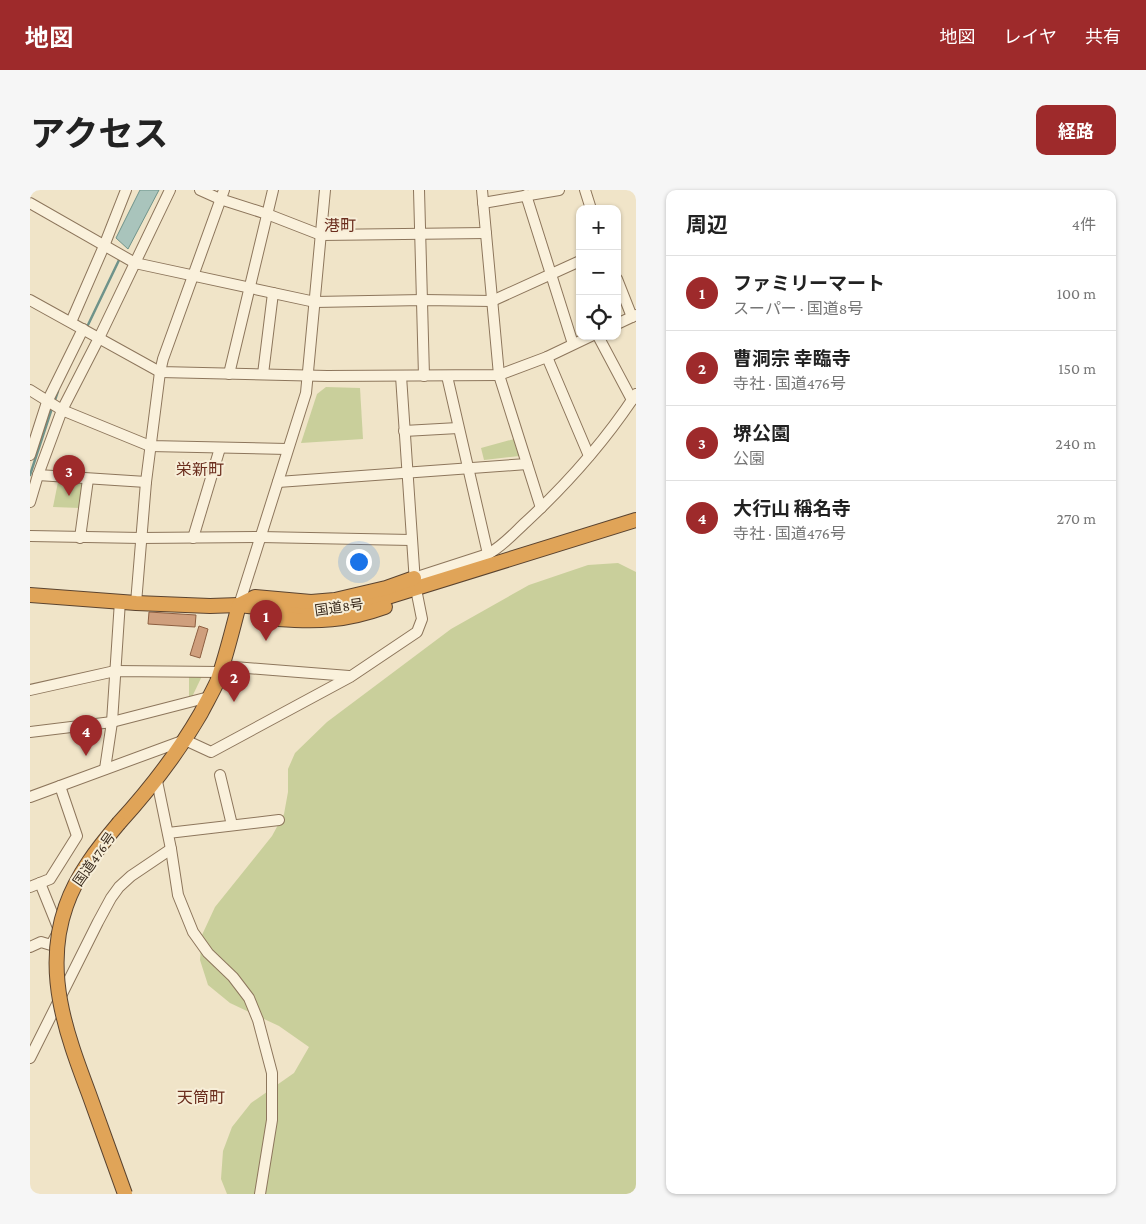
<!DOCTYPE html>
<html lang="ja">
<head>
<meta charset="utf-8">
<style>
  body { margin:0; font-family:"Crimson Pro","Noto Sans JP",serif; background:#f6f6f6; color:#222 }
  .controls { position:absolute; right:15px; top:15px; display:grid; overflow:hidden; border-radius:10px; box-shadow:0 1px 4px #0004 }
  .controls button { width:45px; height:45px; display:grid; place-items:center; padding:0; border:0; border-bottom:1px solid #e0e0e0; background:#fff; color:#222; font:25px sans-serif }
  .you { position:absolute; left:328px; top:371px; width:18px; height:18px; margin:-12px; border:4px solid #fff; border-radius:50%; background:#1a73e8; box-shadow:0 0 0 8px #1a73e833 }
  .badge { display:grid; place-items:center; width:32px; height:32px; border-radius:50%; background:#9e2a2b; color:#fff; font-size:16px; font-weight:700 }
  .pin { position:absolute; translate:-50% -41px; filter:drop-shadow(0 1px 2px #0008) }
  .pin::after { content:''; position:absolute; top:26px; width:18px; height:15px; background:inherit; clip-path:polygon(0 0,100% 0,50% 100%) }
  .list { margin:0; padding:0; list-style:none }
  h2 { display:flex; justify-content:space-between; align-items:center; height:65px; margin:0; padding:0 20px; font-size:21px }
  h2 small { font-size:16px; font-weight:400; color:#767676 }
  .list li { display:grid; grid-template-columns:32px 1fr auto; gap:15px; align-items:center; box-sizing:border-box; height:75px; padding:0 20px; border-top:1px solid #e0e0e0 }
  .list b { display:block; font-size:19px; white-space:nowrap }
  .list p { margin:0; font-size:16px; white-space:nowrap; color:#767676 }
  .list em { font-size:16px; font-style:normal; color:#767676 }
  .icon { flex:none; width:28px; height:28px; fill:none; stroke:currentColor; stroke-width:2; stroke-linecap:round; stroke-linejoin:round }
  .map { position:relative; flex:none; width:606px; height:1004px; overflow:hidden; border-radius:10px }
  header { display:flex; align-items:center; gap:30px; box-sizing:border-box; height:70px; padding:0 25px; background:#9e2a2b; color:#fff }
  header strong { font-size:24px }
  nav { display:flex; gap:28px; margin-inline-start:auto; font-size:18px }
  .intro { display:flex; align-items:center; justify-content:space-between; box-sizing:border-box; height:120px; padding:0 30px }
  h1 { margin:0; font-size:35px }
  .button { padding:12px 22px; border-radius:10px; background:#9e2a2b; color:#fff; font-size:18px; font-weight:700 }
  main { display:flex; gap:30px; padding:0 30px }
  aside { flex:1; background:#fff; border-radius:10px; box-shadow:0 1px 4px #0004 }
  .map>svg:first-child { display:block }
</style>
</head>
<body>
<header>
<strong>地図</strong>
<nav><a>地図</a><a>レイヤ</a><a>共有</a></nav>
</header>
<div class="intro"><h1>アクセス</h1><a class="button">経路</a></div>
<main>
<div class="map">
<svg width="606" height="1004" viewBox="0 0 606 1004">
  <rect width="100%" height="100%" fill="#f0e4c8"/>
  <g fill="#c9cf9b">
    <path d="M296,197l34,1 3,51 -62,4 16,-49z"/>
    <path d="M484,249l6,17 -36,4 -3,-12z"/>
    <path d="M28,292l25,2 -3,24 -27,-1z"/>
    <path d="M588,373l18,9v622h-409l-6,-15 2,-28 9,-24 19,-24 43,-30 15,-26 -30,-21 -49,-23 -22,-18 -8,-25 2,-25 13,-28 57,-71 12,-22 4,-22v-23l7,-16 32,-31 124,-93 78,-44 59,-20z"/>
    <path d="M159,486h13l-10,21h-3z"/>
  </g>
  <path fill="#a9c4bc" stroke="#6f938a" d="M110,0h19l-31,59 -12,-11z"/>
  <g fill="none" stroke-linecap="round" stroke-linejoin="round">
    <g stroke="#6f938a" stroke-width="2.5">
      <path d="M57,137l33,-69"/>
      <path d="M24,213l4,-12"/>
      <path d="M0,285l22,-67"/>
    </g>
  </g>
  <g fill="#cf9f7d" stroke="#8d5f41">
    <path d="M119,422l47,3 -1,12 -47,-3z"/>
    <path d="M169,436l9,3 -8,29 -10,-3z"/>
  </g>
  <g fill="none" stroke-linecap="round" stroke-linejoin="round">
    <defs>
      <g id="minor">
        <path d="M170,0l20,9 47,15 54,21 165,-2"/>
        <path d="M389,0l5,186"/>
        <path d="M452,0l17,185 42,133"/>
        <path d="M555,0l6,19"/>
        <path d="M496,5l47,149"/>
        <path d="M0,13l105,60 180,39 108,-2 69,1 88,-40"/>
        <path d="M453,13l76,-13"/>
        <path d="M587,89l15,38"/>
        <path d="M0,110l130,72 167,4 172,-1 48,-18 44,-21"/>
        <path d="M41,132l33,-76 22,-56"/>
        <path d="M587,134l19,-9"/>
        <path d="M568,146l34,64"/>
        <path d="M517,167l42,99"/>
        <path d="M199,184l44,-184"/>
        <path d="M233,184l10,-81"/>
        <path d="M371,186l14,207"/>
        <path d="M417,186l41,178"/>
        <path d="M0,200l32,20 88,36 137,3"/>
        <path d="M374,241l54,-3"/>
        <path d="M0,265l17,-53 36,-73"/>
        <path d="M8,285l108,7"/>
        <path d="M248,292l249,-18"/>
        <path d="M0,312l8,-27 24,-65 37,-72 71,-148"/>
        <path d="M0,346l111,2 119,-1 151,3"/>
        <path d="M50,348l8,-59"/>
        <path d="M163,348l27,-90"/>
        <path d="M384,388l74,-24c15,-8 26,-21 38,-32 41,-38 79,-81 110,-128"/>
        <path d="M106,413l10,-121 14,-110 3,-13 61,-169"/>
        <path d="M209,415l67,-212 19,-203"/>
        <path d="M192,476l127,10"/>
        <path d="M0,500l85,-19 105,1"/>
        <path d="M0,542l82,-10 97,-25"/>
        <path d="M75,579l7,-47 8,-121"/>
        <path d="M190,585l12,50"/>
        <path d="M127,591l14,68 7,46 15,37 15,21 25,24 16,21 9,22 14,53v47l-12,74"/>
        <path d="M0,607l155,-57 26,12 139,-75 67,-45 5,-13 -5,-25"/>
        <path d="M138,643l111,-13"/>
        <path d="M0,697l20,-8 27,-43 -17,-50"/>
        <path d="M0,757l11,-5 10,3 8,-15 -19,-47"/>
        <path d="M0,868l68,-136 13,-24 8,-11 12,-11 40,-27"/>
      </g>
      <g id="highway">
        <path d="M0,405l106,8 74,3 29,-1 46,5h53l30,-7 268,-83"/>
        <path d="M209,415l16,-8 56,5 24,-2 51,-12 28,-10"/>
        <path d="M248,429c40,3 68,2 107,-12"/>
        <path d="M89,633c31,-34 59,-70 82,-110 5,-10 11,-20 16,-31 9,-25 15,-51 22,-77"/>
      </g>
    </defs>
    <use href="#minor" stroke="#8d765c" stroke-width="12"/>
    <use href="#highway" stroke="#5b4430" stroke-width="16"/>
    <use href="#minor" stroke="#faf1dc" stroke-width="10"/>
    <use href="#highway" stroke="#e0a458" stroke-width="14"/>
    <defs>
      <path id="highway-bridge" d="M89,633c-21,25 -42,51 -53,83 -23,65 0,127 23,188 12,33 24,67 36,100"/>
    </defs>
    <use href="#highway-bridge" stroke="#5b4430" stroke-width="16" stroke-linecap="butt"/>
    <use href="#highway-bridge" stroke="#e0a458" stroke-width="14"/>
  </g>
  <g text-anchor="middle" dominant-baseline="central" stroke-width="4" stroke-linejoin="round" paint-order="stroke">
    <g font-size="14" fill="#3d2e20" stroke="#f7eed8">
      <text transform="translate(309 417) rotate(-8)">国道8号</text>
      <text transform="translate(64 669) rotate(-55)">国道476号</text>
    </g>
    <g font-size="16" fill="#6b2e1e" stroke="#f7eed8">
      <text x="310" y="35">港町</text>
      <text x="170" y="279">栄新町</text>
      <text x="171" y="907">天筒町</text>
    </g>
  </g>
</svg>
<div class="controls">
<button>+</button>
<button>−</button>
<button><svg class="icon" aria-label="locate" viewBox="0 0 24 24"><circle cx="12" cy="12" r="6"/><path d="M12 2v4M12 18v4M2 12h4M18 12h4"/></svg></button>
</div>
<div class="you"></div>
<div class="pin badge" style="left:236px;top:451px">1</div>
<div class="pin badge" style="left:204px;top:512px">2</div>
<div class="pin badge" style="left:39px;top:306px">3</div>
<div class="pin badge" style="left:56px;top:566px">4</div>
</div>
<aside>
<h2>周辺<small>4件</small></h2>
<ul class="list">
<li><span class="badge">1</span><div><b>ファミリーマート</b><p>スーパー · 国道8号</p></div><em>100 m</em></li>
<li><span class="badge">2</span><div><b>曹洞宗 幸臨寺</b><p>寺社 · 国道476号</p></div><em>150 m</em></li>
<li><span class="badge">3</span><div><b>堺公園</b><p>公園</p></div><em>240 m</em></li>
<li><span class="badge">4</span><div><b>大行山 稱名寺</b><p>寺社 · 国道476号</p></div><em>270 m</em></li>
</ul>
</aside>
</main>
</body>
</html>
